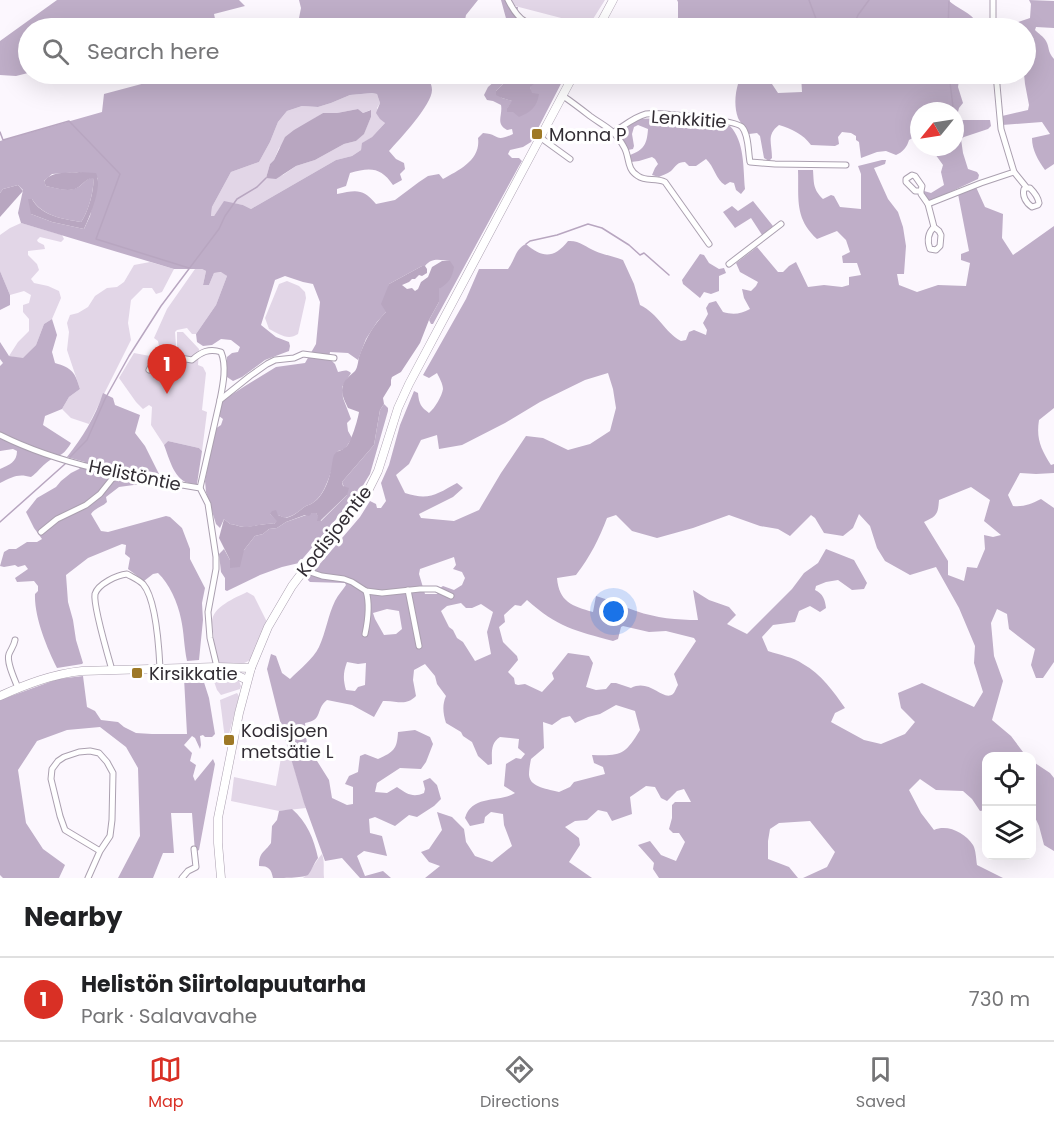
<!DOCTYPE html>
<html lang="en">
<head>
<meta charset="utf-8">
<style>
  body { margin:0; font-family:Poppins,sans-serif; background:#f6f6f6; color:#202124 }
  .controls { position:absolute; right:18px; bottom:18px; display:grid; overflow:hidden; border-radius:12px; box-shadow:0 6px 24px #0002 }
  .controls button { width:54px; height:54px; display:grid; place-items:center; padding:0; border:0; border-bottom:2px solid #e0e0e0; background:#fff; color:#202124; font:30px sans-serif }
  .compass { position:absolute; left:910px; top:102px; width:54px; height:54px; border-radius:50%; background:#fff; box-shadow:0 6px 24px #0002; rotate:240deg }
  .you { position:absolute; left:614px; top:612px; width:21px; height:21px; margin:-15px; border:4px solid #fff; border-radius:50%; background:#1a73e8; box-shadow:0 0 0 9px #1a73e833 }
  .badge { display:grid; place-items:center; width:39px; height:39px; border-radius:50%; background:#d93025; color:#fff; font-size:20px; font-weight:700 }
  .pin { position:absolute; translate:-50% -50px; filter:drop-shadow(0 2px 3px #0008) }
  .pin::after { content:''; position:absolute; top:32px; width:21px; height:18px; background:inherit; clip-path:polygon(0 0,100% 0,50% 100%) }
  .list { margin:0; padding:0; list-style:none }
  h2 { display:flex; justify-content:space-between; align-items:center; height:78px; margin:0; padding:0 24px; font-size:26px }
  h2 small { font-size:20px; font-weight:400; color:#757577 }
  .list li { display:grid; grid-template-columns:39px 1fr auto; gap:18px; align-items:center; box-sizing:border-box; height:84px; padding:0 24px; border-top:2px solid #e0e0e0 }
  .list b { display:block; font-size:22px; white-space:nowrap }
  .list p { margin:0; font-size:20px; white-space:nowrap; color:#757577 }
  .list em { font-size:20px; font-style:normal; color:#757577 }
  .icon { flex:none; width:33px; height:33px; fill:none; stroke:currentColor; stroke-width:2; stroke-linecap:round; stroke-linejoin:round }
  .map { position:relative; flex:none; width:1054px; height:878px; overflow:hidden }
  .search { position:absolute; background:#fff; box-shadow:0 6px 24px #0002; left:18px; right:18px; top:18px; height:66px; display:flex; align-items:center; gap:15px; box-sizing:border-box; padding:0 21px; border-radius:33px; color:#757577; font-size:22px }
  .sheet { height:162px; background:#fff }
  nav { display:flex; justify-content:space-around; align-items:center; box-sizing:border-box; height:84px; border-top:2px solid #e0e0e0; background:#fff; font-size:16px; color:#757577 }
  nav a { display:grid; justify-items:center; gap:3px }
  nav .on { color:#d93025 }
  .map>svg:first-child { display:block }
</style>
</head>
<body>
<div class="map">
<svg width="1054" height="878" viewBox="0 0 1054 878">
  <rect width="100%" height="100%" fill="#fcf7fe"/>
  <g fill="#e2d6e7" fill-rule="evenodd">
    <path d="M511,0h94l-12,19 -1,7 -77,-20z"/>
    <path d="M372,93l5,1 3,9 -3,5 8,15 -13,14 -9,6 -2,7 -9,6 -16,4 -85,49 -8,-4 -19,-3 -10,14h-3l1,-9 19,-35 28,-10 11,-20 8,-20 9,-11 15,-5 16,1 13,-4 19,-8zM358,109l5,4 7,-3 1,7 -7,16 -8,8 -12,3 -29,16 -19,6 -13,9 -17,3 4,-14 4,-4 5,-12 33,-28 11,-7h14z"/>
    <path d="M21,223l41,12 2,4 -3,3 -21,-5 -3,3 1,2 6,3 1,4 -17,2v4l9,9 2,6 -8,9 3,4 14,3 11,5 2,7 -9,21 -8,5 -8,21 -13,14 -14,-3 9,-14 11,-11v-12l-6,-7v-7l6,-2 2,-8 -7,-4 -14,4 -10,-24v-36l10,-7z"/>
    <path d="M150,262l24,7 -12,23 -6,2 -4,-6h-9l-12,12 -3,23 3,17 -42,84 -18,-6 -9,-9 7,-12 11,-8 -13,-39 2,-18 -2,-9 3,-8 8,-2 10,-6 7,-11 12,-8 10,-1 7,-5 10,-17z"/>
    <path d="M195,269h7l4,2 -3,14h6l5,-12 8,-1 5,4 -11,29 -20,29h-4l-5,-6 -10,2 -2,2 1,14 -2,2 -15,-2 -1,-5 -4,-3 13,-29z"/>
    <path d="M287,281l12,5 6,6 1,6 -8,36c-10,7 -19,0 -29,-5l-4,-11 14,-34z"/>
    <path d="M177,332h6l16,17 -1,16 5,2 3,6 -4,37 5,2 -5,39 -3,-3 -31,-7 -4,4 -13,-20 1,-18 -3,-2 -6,4 -7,-7 -17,-24 15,-25 16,3 4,-5 23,2z"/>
    <path d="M247,592l7,4 14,28 -15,33c-9,10 -19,7 -32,7 -6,-7 -6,-14 -7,-23 0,-6 -2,-13 -2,-19 0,-15 23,-24 35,-30z"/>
    <path d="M214,671l7,1 18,9 2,5 -1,3 -19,6 -4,-5 -6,-17z"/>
    <path d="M237,693l2,3 -11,42 -3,1 -5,-39z"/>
    <path d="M282,752l8,2 16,54 -27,3 -48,-10 3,-24 42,9z"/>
    <path d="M322,854c3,8 1,15 2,24h-21c8,-6 12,-16 19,-24z"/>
  </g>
  <g fill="#bfaec8" fill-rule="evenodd">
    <path d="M57,0h182l6,6 -31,8 3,14h-58l-2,-3 -18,3h-111v45l-12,3 -16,-1v-34z"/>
    <path d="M299,0h179l-12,15 -2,10c-10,5 -23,4 -35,1l-1,2h-131l4,-20z"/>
    <path d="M501,0h10l4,7h3l-2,18 4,3h-14l1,-6z"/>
    <path d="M677,0h271c9,9 23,12 29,23l-16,4 -1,1h-121l-11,-1 -12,1h-151l-3,-3 5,-1 3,-3 8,-2v-17z"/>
    <path d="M1029,0l25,1v27l-18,-1 -1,3c3,3 9,7 11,11 4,7 1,10 8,18v105l-9,6c-7,-10 -13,-20 -13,-32l18,-4 -8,-12 -40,3v-9l26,-6 1,-5 -4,-21 -1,-10h2v-46h-9l-2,-5 15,-5 1,-14z"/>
    <path d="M179,74h51l2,3 17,-3h175c4,5 8,9 8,16 0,15 -33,50 -43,61l7,8 8,4 1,6 -5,5 2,6 -9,5c-12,-18 -23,-18 -43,-12l-4,13 -9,3v5c19,-4 26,-6 39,10l19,-4 24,-18 9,-6 11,-2 4,5c16,-9 38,-19 35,-41l5,-5c17,1 11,10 30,1l-1,-5 -5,1c-12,-6 -4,-15 -6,-25l-8,-4 -6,-1 -3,-5 4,-8 15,-13h14l-7,3 -14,14 6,7 11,3 -6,7 24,-14 -1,-7 2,-13h-5h39l-35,68 -8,5 -13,3 -2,4 4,4h7l3,3 -3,5 -86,158h-2l-2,-4 10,-18v-13l11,-28c-10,-1 -18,-4 -25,5h-3l-33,18 -3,28 -9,10 -11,17 -8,21 -10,-7 -18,-1 -1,6 6,6 3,8c6,-1 8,-3 13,1l-9,14 1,11 8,21 -4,4 1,8 4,7 -7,11 -7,2c-6,15 -11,42 -24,51 -2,2 -6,3 -8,4 -9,6 -10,9 -21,12l-7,-3 -8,-1 8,7 -4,3c-10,-1 -20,3 -30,3 -5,0 -9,-3 -14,-3l-6,-5 -4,9 -4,-4 -10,-32 -1,-11 10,-52 6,-4 2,-6 -4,-3 3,-15 23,-15 31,-19 29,-4 11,-19 4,-42 -7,-18 -10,-2 -18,-6 -10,4 -14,45 15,12 13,5 1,4 -1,5 -24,9 -23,17 -9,4 -6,-4v-20l5,-4 6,-1 2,-5 -9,-7 -10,-1 -9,6 -9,1 -6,-4 -1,-8 20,-29 11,-29 -6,-4 -7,1 -5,12h-6l3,-14 -4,-2h-28l-153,-46 -3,-10 5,-23 -5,-5 -15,4 -3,4v-52l102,-29 2,-18zM372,93l5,1 3,9 -4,10 4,6 5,4 -13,14 -10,6 -1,7 -9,6 -16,4 -85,49 -8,-4 -19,-4 -10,15h-3l1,-9 19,-35 28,-10 11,-20 8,-20 9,-11 15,-5 16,1 13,-4 19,-8zM79,172l19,6 -8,38 -6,13 -32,-7 -21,-8 1,-15c10,17 31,20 49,23 7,-9 14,-34 12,-45 -7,2 -8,5 -13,9 -9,7 -24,2 -34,0l-2,-5 8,-7z"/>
    <path d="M799,74h161l-2,13 5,16 -4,5 -2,8 5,4h28l1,6 -3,3 -24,8 -3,2 2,14 5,16 9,3 2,3 -1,4 -45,21 -5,1 -6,-8 2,-2 7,2 13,-8 -3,-13 2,-7 -13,-18h25v-36h-36v27l-3,-2 -7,4c-2,7 -6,12 -13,15l-10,-4 -9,1 -16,6 -2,-16 -3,-2v-4l-5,-3 -9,-1 -4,5 1,7 -4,2 -24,-1c-8,-11 -19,-16 -32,-20 -13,10 -7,18 -7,33l-3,3 -5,-3 -4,-22 -3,-3 -8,1c-3,-5 -9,-12 -11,-16 -4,-11 -3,-24 0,-34h34l6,9 24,-1 -1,-17z"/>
    <path d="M661,118l69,8c15,16 13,42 15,63l-4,5 -5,-4 -2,-7 -4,-1 -5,3c-9,-5 -11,-19 -19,-26l-10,7h-7l-4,-4c-8,0 -9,4 -14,9 -4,3 -9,4 -12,6l-7,-2 3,-7 3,-4 -3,-5 -3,-2 -13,4 -8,1 -1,-7c14,-5 17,-11 18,-26l-10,-4 -4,2 -2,7 2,12 -1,3 -5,1 -11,-16 21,-15z"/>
    <path d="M882,160h4l-1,4 -11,4 14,31 10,13 5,15 3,19 -2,28h-7l2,11 18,7 21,-7 28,1 4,-23 -9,-3v-6l8,-3 -11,-57 18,-7 9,20 18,7 -1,24 11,17 41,-29v182l-15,12c-3,19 2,29 12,45l3,-1v9l-18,1 -16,-1 -12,22 5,11c11,1 18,-2 28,-7l13,9v154l-11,16h-7l-5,-13 4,-16 -26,-20 -2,-15 -10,-5 -6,14 3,33 9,25 -11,39 19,16 15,20h-40v54l-6,1 -8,-12 -9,-8 -27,-1 -16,-11 -11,11 12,23 13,17c14,-6 31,3 39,15 3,5 3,14 4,20l26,13h-200l24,-11 8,-15 -25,-31 -31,2 -9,6 -2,12v18l21,8 9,11h-139l-6,-9 1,-6 -16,-18 12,-4 11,14 15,6 9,-19 -6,-9h-6l-4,-4 3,-11v-13l3,-3h16l-7,-13 -7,2 -10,10 -6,-3 -6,-11 -9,-1 -16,11 2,17 -20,7 -5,-9 -9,-2 -11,10 -12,1 -10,6 14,11 1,7 -11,17 23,16h-167l15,-12 -11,-4 -8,-10 8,-3 13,-19 -5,-18 15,5 12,12 2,13 9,14 17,6 20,-16 -8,-21 -1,-11 -12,-2 -6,5 -1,6 -14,3 -5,-8c7,-24 35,-15 50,-25l-11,-7 2,-22 10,-6 5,1 4,-5 -7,-6 1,-9 -19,-2c-10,6 -8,17 -8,27l-4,1 -10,-9 -6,-14 -9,-6 -2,-4 -15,-9c-3,-10 -4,-18 0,-27l-9,-12 -2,-8 -10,-12 -11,6 -1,10 3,16c-11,11 -19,4 -33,5l-9,16 -22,-12 -25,-5c-12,9 -3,20 -22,23l2,22 22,35 3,18 15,7 6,-1v-17l-8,-3 4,-8 9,-4 2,-16 5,-2 13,5c16,-7 19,-10 20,-27l17,-2 15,7 3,7 -7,18 -5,7 -21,-1 -23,15 -2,9 12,1 10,-6c10,7 16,11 27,6l1,-4 -2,-8 7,-3 7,7 4,14 -7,7 -17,11 -8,-2 -14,11 -20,-9 -6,2 1,14 12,3 5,20 -23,-5 -7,5 8,20 18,-5 8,7h-31l-18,-20 -17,3 -21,-58 -24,-82 -13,-52 4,-15 5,2 6,17 8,6c10,-10 23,-20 29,-32 7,-15 9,-32 16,-46 3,-6 7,-10 11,-16l-1,-2 -35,-1 -3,-3 53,-62 10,-16 6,3 1,4h4l5,-7 -5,-18 8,-18 11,-40 14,-34 4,2c1,11 3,14 11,20 6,-5 13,-17 14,-24 0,-5 -4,-12 -6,-16l-8,5 -6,-3 43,-76 13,-30h29c7,-9 7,-20 18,-25 16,14 28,15 42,-3 11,-1 18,6 27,10 8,4 19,5 28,9l11,24 6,21c19,9 24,27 41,36l5,-1 3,-8 5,-2 12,5 1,-5 -4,-7 5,-9 -2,-6 3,-5 7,-2 7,11c10,3 18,2 27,-3l-6,-11 -2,-9 9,2 5,-5 2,-4 -18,-10 -4,-9 21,-16 21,25h5l6,-6 7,-4 12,25 16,-2 18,2 7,-2v-8l12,-2 -4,-12h-14l-1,-7 8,-4 -4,-12 -9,-9 -20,8c-23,-21 -18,-41 -19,-69h15c1,14 0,19 10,29l8,-4 3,1 6,11 21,2v-35l-3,-8zM608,373l5,16 3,19 -6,23 -20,13 -22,6 -25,-12 -17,-2 -25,37 -22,37 -25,11 -33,-3 -2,-4 34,-17 10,-9 -6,-5c-20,11 -28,18 -52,10l-9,-18 13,-11 12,-24 16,-5 2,14 23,-4 43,-22 35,-21 45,-22zM971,487l19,13 -6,21 17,14 -8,2 -9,-2 1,14 -8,19 -10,-1 -3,14 -16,-6v-14l-24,-39c13,-6 14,-8 15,-22zM859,514l11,12 7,22 8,13 25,14 26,-8 23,41 16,38 -1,17 9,29 -9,15 -52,-24 -24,10 3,15 14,14 -10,12 -24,10 -17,-4 -33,-18 4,-9 10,-5c-11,-16 -24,-34 -42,-44 -10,-7 -23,-9 -35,-13l-6,-14 11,-12 22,-3 4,-11 11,-5 10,6 6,-4c-1,-9 -3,-14 -11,-18l1,-4 10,-4 12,-2 14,10 12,-1 3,-6 -13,-23 -28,-11 -8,14 -14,10 -12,16 -45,45 -20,-10 9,-9 -7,-8 -20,-7 -16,-10 5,30c-21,0 -42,-2 -62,-9 -13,-4 -25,-11 -40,-15l-3,16c-21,-6 -34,-10 -36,-34l19,-3c14,-18 23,-36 31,-57l9,-3 16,16 25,7 36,-10 36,-13 31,11 18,3 12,7 21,-21 4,3 9,15 19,3 10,-8zM454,557l2,8 -3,4 9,3 3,6 -3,7 -8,5 -11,-4 -3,2 -3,6h-12l-6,-20 1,-5zM527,600c30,27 49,31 86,41l5,-2 3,-12 2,-1 26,6 17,-1 28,7 2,3 -22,33 4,11c-2,3 -3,7 -5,9 -10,8 -23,-16 -42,-6l-15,-5h-5l-5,6 -10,1 -10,-3 7,-24 -4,-7 -21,-3 -16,20 2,6 -12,13 -17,-8 -7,1 -3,-1 -1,-6 -6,-6 10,-12 -1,-4 -14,-14 -4,-15 6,-5 -1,-7 11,-10 6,1zM461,603l5,5h6l9,-4 12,8 -6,20 4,22 -16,7 -12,-19 -6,-4 -4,-8 -4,-3 -8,-16 6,-5zM387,609l12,2 3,18 -6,5 -12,1 -9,-16 -2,-6zM347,662l11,2 8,-1 -1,22 -7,2 -3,4 -9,-1c-3,-11 -3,-17 1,-28zM616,705l19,6 5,19c-15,25 -19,26 -48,25l2,8 9,4 2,7 -31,8 -4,5 -11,5c-10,-3 -29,-4 -30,-17 0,-5 1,-11 2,-16l13,-11 -1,-26 9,3 10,-7 8,-2 5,7 13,-6 12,-3z"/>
    <path d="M753,201l20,25 -11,9 -11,-17 -16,10 -12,-16 9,-6 6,5z"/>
    <path d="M700,254l4,1 5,8 10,6 5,-1 2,5 -7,3v15l-8,3 -7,-2 -4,6 -17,-14 -1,-4z"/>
    <path d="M0,271l10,24v10l-10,5z"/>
    <path d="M52,319l5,16 -5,17 3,11c17,5 20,9 25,26l-11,8 -7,12 -17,7 -2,9 28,18c-10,17 -14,10 -26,21 -5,4 -8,9 -14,13 -13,-4 -19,0 -31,6v-14c9,-4 17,-7 17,-18l-4,-2 -13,2v-85l3,-3 -3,-4v-17l9,14 14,2 13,-13 8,-21z"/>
    <path d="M103,393l10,5 2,7 25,10 -5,18 10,13 14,28 -7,4 -8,-1 -3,7 -22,3 -13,10 1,5c-5,5 -12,6 -16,12l10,17 7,1 58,-16 4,1 12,11 8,21v10l15,29 -3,15 1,17 -4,40 -12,1c-3,-14 -3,-29 -6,-42 -3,-16 -12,-36 -23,-46l-5,1 -9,7 -16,-12 2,-11 -5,-4 1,-9 -4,-1 -34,14 -22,17 2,27 5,18 3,20 7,23 -1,1 -25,4c-10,-20 -23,-51 -22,-74l3,-3v-5l-4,-5 -17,1 -2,-4 13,-9 -3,-4 -7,2 -3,-2 -11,2 -4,-1 4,-14 5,-3h7l11,-7h10l5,-3 -8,-11 -8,-16 11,-14 19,-11 5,-6 10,-8 8,-4 6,-7 -18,-5c15,-19 29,-41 36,-64z"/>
    <path d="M384,404l4,4v3l-18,63 -11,18 -60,71 -17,4 -22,8 -33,16 -2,-1v-12l-4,-6 -2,-18 5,-5 6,11 14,-10 11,-14 8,-2 6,-5 8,-1 9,-6 26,-9h4l5,8 26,-26 -5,-13 32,-37 6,-35z"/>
    <path d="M168,441l31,7 3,3 -5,33c-22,1 -26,-21 -33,-39z"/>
    <path d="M187,674l4,3 6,-3 5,2 7,22 6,36 -3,3h-7l-2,-2 -3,1 1,9 -1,4 -5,-11 -3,-2 -8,9 8,8 -2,8 6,4 -3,11 2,5 18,-22 2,5 -16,86 -4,2 -3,-39h-21l3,40h-11l-10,25h-35l22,-42 -2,-68 -12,-21 -26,-20 -33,3 -30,11 -19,29 8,53 17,26 22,16 -6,13h-56l-3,-3v-175l58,-21 25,-3 4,31 8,4 6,9 17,2 6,5 12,6 16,1h35l-3,-56z"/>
    <path d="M1032,761l18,12 4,5v73l-10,-6 -5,-19 -7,-15z"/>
    <path d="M292,809c15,13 22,30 26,49 -4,5 -6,12 -10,17 -6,3 -26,3 -35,3 -2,-9 -4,-12 -14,-12 0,-14 5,-13 12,-23l1,-17 5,-6 2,-9z"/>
  </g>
  <g fill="#b8a6c0">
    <path d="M517,74h15l5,3 -2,6 -5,4 2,6 7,1c-2,13 -8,18 -20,23l-6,-5h-6v-4l5,-7 -10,-3 -6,-3v-4l14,-14z"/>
    <path d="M358,109l5,4 8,-3v7l-7,17 -8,7 -12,3 -29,16 -19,6 -20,13 -10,-1 4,-14 4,-4 11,-23 9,-7 29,-17h14z"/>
    <path d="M79,172l17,1c7,13 -6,43 -12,56l-32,-7 -21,-8 -3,-15h4c9,17 32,20 49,23 7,-9 14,-34 12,-44 -7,1 -8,4 -13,8 -10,8 -23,2 -34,0l-2,-4c6,-11 23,-9 35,-10z"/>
    <path d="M18,185l5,6 -23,26v-24l3,-4z"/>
    <path d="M442,261h8l4,6c-2,11 -5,16 -15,22v13l-10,18 -9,23 -19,29 -9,5 -1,3v5l-8,13 1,6 -4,6 -6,35 -32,37 1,4 6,2 -2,7 -27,26h-3l1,-4 -2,-4h-4l-3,3 -4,-1 -19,7 -9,6 -8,1 -6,5 -8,2 -11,14 -4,17 -10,1v-8l-11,-22 5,-19 6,5c5,0 9,3 14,3 9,0 20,-4 30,-3l3,-3 -7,-7 2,-3 4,-1 2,5 8,3c10,-3 11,-6 20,-12 2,-1 6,-2 8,-4 8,-5 14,-19 16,-28 2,-6 2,-14 4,-19 3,-5 8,-4 12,-8 5,-4 12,-28 13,-35l-11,-4c-3,-7 -8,-15 -5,-23 2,-6 8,-10 12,-14 3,-4 3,-10 4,-14 6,-17 14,-32 27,-45l-5,-8 8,-20 33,-18h3l2,3v4l-5,3 -3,-1 -4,4h-3l-3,3 -7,3 5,4 5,-1 3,3 3,-2 3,-7 7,-5 4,-10z"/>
  </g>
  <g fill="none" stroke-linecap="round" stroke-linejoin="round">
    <g stroke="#b8a6c0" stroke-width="1.5">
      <path d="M809,0l10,27h34l5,-12 11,-15"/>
      <path d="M948,28l1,-28"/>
      <path d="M949,74l4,33"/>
      <path d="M0,132l3,8 66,-19 51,53 -24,65 93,29"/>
      <path d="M526,244l4,-3 27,-6 31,-11 14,4 27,17 11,10 4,-2 25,22"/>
      <path d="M70,457l17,-17 18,-41 24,-43 32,-50 58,-77 6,-13 12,-17 20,-12 9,-9"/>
      <path d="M0,522l65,-58"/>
    </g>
    <defs>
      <g id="street">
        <path d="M508,0c4,8 10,18 18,22 14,7 46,4 63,6"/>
        <path d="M993,28v-28"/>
        <path d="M563,96c9,6 18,13 27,20 15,11 24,13 34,31 6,10 2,22 14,29 8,6 18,1 27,6l44,62"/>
        <path d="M614,132c10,-6 20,-15 32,-18 11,-2 90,6 96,13 7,8 6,25 8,35l25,2 71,1"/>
        <path d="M541,138l29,21"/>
        <path d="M1014,172l13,16h3c4,4 8,9 9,15l-1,2 -6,2c-6,-4 -10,-11 -8,-18l3,-1"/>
        <path d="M921,191h-6l-9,-9v-3l6,-4 3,1 7,10 -1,5v3l7,10 6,23 5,4 2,4 -1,11 -4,4 -6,-1c-3,-8 -2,-16 4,-22"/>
        <path d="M928,204l53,-21 33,-11 -13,-43 -5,-55"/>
        <path d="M729,264l52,-40"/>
        <path d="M149,370l7,-13 6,-2 30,5c9,-8 17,-12 29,-8 6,14 2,33 -1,48"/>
        <path d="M0,435c62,31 132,42 200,53l8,16 8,53v12l-8,43 2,26 7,29"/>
        <path d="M200,488l20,-88 30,-24 17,-12 8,-4 19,-2 9,-4 31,4"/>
        <path d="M41,532l16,-13 29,-14 14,-11 12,-15 9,-4"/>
        <path d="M304,570l18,6 22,3 8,3 14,9 16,2 38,-4h16l15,7"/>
        <path d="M408,590l11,56"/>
        <path d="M365,634c3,-14 5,-30 1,-43"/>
        <path d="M15,640c-1,6 -4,9 -6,14 -3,8 6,26 9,34"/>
        <path d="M112,670c-4,-14 -19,-65 -17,-76 3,-10 22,-19 32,-20 5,3 12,6 16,10 13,15 16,64 17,84"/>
        <path d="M88,878l12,-27 10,-15 2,-16 1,-47 -6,-11 -8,-9 -9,-2 -11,1 -15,5 -6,4 -6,8 -1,10 9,37 5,14 35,21"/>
        <path d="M182,878l6,-7 8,-4 -2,-18"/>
      </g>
      <g id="secondary">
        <path d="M598,28l15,-28"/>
        <path d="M224,669l23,11"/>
        <path d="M0,696c27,-12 53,-22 82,-25l135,-4 34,1"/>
        <path d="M221,878l-3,-35v-25l21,-105 12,-45 17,-41 24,-41 25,-33 51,-62 10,-20 20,-63 11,-24 165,-310"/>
      </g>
    </defs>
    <use href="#street" stroke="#aba0b0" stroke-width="7"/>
    <use href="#secondary" stroke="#aba0b0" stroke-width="9"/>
    <use href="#street" stroke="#fff" stroke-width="5"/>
    <use href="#secondary" stroke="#fff" stroke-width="8"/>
  </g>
  <g fill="#9e7926" stroke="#fff" stroke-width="2">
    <rect x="531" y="128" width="12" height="12" rx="3"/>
    <rect x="131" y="667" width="12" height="12" rx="3"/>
    <rect x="223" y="734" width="12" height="12" rx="3"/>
  </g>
  <g text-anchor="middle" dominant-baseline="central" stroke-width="6" stroke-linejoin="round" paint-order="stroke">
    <g font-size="18" fill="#322d34" stroke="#fff">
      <text transform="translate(689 119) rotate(4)">Lenkkitie</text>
      <text transform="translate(135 475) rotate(12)">Helistöntie</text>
      <text transform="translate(334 531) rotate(-52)">Kodisjoentie</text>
    </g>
    <g font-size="18" fill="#322d34" stroke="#fff" text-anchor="start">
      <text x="549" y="134">Monna P</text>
      <text x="149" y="673">Kirsikkatie</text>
      <text x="241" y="730">Kodisjoen<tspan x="241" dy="21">metsätie L</tspan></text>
    </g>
  </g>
</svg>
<div class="controls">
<button><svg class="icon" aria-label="locate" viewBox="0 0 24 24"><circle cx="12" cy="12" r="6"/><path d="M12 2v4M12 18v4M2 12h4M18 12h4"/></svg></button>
<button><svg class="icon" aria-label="layers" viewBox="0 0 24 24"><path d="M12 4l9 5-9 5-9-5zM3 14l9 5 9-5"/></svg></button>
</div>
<svg class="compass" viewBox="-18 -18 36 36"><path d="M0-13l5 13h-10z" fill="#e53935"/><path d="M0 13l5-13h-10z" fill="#757577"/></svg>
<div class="you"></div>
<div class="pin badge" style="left:167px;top:394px">1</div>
<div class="search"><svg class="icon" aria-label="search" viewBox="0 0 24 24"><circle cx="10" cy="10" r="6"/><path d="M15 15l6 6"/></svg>Search here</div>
</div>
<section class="sheet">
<h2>Nearby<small></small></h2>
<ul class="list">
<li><span class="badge">1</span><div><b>Helistön Siirtolapuutarha</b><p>Park · Salavavahe</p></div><em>730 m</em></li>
</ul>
</section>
<nav>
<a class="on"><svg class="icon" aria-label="map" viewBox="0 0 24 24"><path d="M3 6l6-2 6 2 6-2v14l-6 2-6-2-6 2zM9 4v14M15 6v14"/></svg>Map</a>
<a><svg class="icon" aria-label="directions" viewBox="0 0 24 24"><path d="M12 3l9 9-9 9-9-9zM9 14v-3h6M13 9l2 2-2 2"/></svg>Directions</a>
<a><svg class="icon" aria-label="saved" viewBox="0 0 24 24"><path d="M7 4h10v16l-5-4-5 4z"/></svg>Saved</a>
</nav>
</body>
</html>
